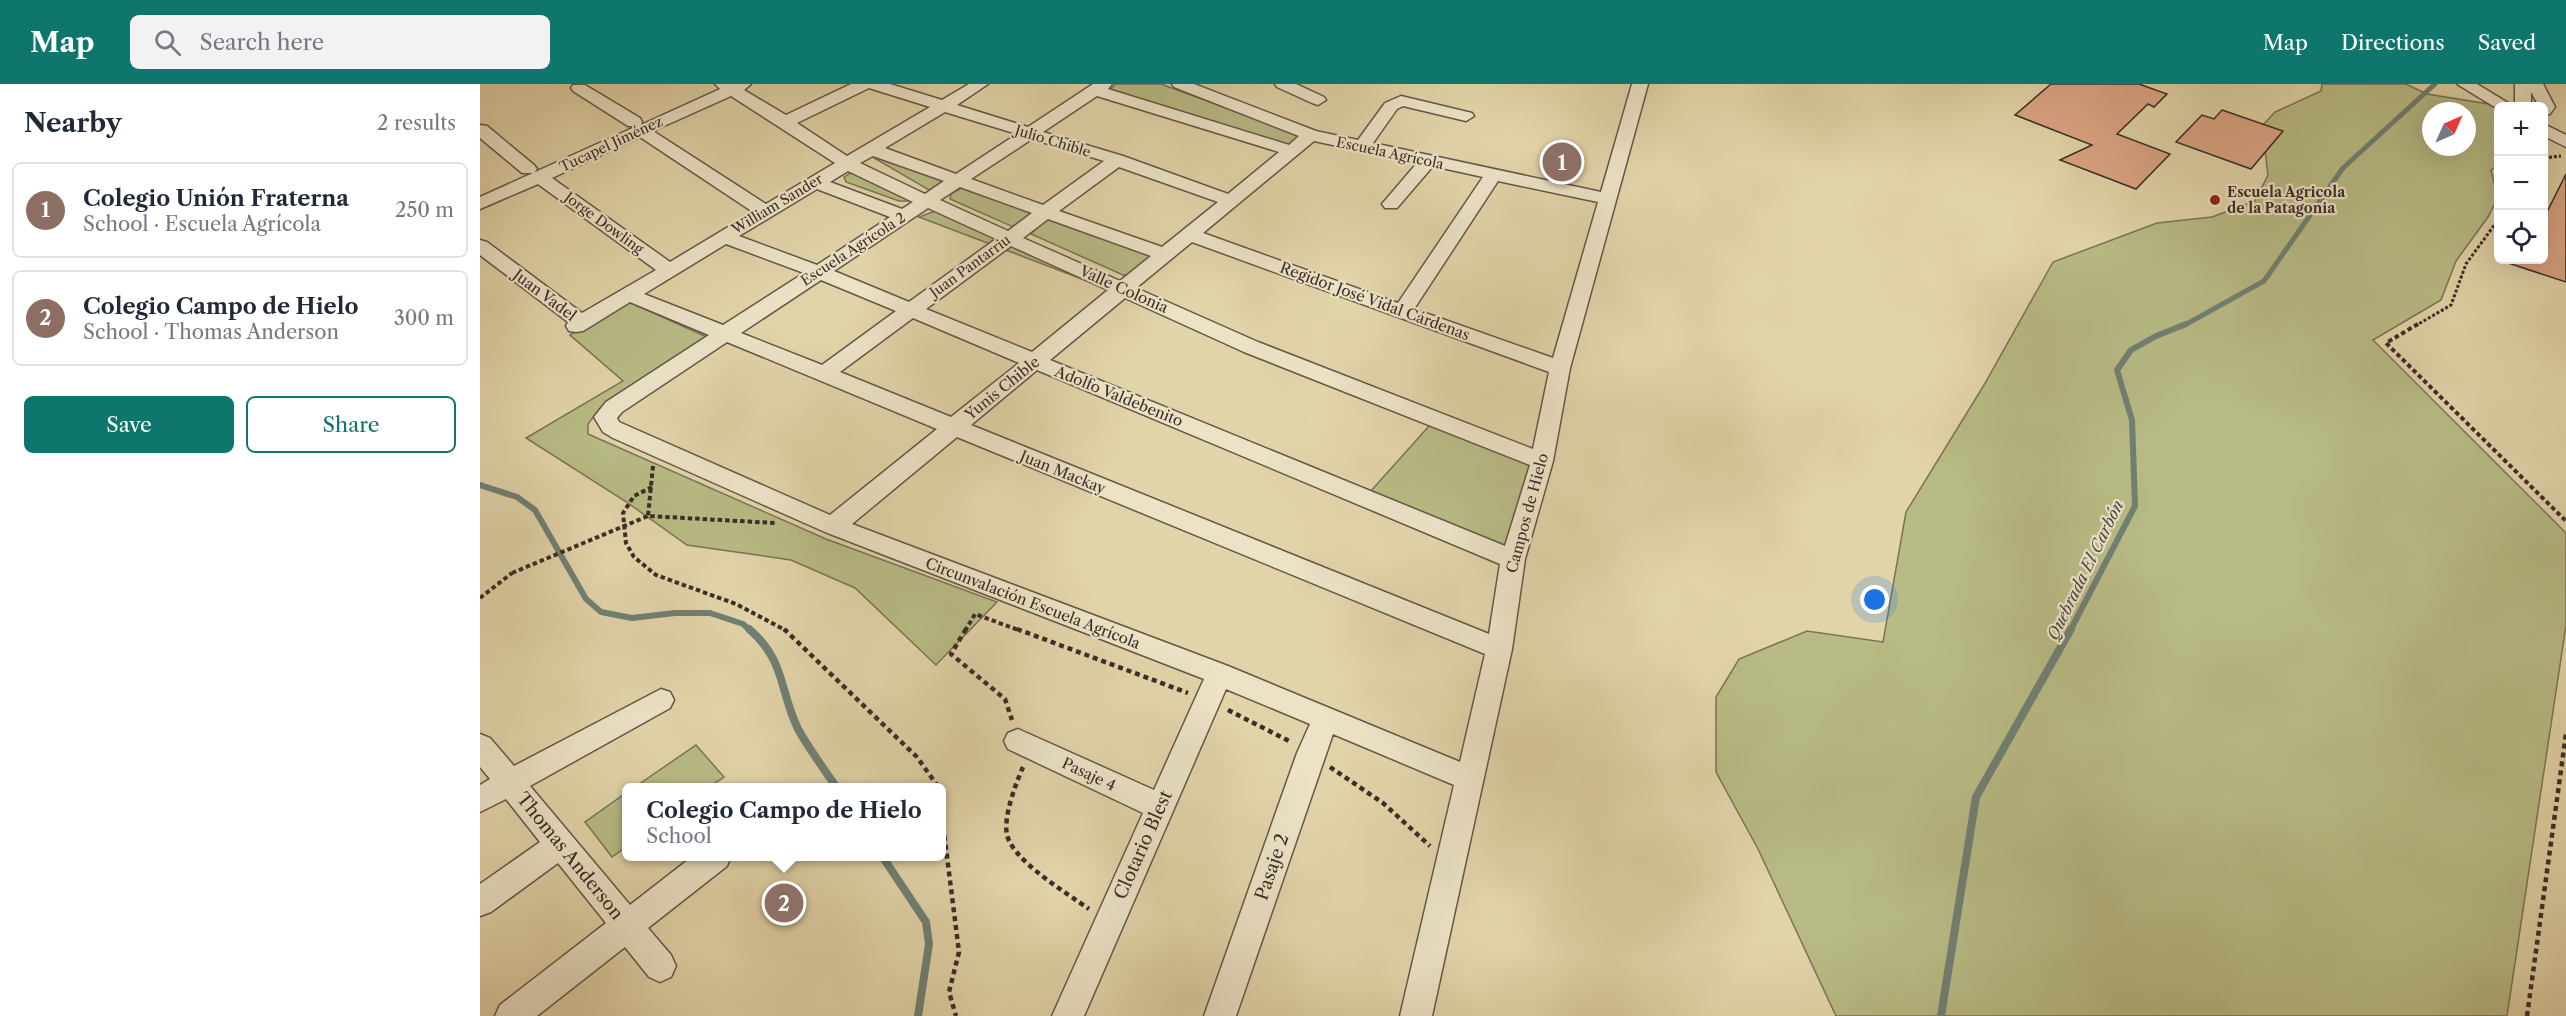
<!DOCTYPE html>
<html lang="en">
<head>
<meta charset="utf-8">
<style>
  body { margin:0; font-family:"Libre Caslon Text",serif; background:#f2f2f3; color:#1f2937 }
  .controls { position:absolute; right:18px; top:18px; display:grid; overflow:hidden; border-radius:9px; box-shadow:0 6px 24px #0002 }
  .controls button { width:54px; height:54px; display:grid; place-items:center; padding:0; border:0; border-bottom:2px solid #e0e1e3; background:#fff; color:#1f2937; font:30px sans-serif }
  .compass { position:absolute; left:1942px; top:18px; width:54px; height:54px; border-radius:50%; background:#fff; box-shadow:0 6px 24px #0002; rotate:45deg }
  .you { position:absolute; left:1395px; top:516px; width:21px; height:21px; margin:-15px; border:4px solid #fff; border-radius:50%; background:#1a73e8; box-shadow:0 0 0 9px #1a73e833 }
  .badge { display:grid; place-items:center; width:39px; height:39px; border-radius:50%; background:#0f766e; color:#fff; font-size:20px; font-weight:700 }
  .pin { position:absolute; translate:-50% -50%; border:3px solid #fff; box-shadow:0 2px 6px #0006 }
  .popup { position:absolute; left:142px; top:699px; width:324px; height:78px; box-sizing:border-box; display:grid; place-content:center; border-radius:9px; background:#fff; filter:drop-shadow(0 2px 4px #0005); font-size:20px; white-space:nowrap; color:#747a83 }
  .popup b { font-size:22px; color:#1f2937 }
  .popup::after { content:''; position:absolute; left:50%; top:100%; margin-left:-12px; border:12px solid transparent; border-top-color:#fff }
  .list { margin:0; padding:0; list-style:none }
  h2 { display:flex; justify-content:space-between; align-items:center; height:78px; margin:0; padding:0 24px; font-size:26px }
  h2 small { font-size:20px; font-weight:400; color:#747a83 }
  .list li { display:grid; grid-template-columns:39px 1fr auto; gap:18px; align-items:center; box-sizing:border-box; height:96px; margin:0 12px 12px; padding:0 12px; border:2px solid #e0e1e3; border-radius:9px }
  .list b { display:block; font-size:22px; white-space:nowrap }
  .list p { margin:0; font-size:20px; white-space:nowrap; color:#747a83 }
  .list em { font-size:20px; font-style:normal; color:#747a83 }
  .actions { display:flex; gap:12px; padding:18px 24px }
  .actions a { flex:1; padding:14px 0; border:2px solid #0f766e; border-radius:9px; text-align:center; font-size:21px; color:#0f766e }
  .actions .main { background:#0f766e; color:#fff }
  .icon { flex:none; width:33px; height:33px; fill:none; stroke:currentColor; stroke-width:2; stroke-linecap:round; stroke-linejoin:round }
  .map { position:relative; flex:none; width:2086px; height:932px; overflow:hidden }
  header { display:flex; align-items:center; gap:36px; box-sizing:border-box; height:84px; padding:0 30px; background:#0f766e; color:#fff }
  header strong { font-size:28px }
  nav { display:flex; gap:33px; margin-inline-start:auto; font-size:21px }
  .search { width:420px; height:54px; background:#f2f2f3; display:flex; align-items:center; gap:15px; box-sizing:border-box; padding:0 21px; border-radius:9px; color:#747a83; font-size:22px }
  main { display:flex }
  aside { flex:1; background:#fff }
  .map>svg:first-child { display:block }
</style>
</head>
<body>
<header>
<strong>Map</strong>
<div class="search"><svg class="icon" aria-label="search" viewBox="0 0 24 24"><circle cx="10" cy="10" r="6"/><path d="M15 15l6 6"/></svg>Search here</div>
<nav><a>Map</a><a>Directions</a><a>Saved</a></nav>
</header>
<main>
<aside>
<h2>Nearby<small>2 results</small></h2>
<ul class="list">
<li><span class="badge" style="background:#8d6e63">1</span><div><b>Colegio Unión Fraterna</b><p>School · Escuela Agrícola</p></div><em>250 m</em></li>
<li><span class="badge" style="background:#8d6e63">2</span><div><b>Colegio Campo de Hielo</b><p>School · Thomas Anderson</p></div><em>300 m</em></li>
</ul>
<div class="actions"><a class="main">Save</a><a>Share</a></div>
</aside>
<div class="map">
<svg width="2086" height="932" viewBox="0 0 2086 932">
  <rect width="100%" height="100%" fill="#e2d4a9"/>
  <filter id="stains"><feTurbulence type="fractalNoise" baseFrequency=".00333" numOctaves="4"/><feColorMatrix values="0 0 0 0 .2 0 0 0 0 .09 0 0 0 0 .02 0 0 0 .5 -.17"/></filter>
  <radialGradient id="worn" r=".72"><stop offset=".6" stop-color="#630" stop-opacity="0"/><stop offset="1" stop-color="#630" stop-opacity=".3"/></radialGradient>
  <g fill="#b8bb85" stroke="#797456" stroke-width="1.5" fill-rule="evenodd">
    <path d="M636,0h45l134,49 3,4 -11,8 -177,-55z"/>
    <path d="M1842,0h84l21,10 62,10 9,5v56l-7,5 7,28 -10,19 -32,44 -15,39 -68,40 193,193v92l-59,391h-671l-78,-167 -42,-77v-75l23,-38 68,-28 76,11 23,-130 78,-127 69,-123 104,-39 55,-6 43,-16 13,-26 -6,-49 13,-14 46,-21zM1951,27h36v36h-36z"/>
    <path d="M397,73l70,24 -18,9 -55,-32z"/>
    <path d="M374,87l57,30h-12l-53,-19 -2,-5z"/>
    <path d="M483,103l72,24 -17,18 -68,-30 1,-5z"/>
    <path d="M455,127l168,76 -184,-70z"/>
    <path d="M572,135l102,36 -25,20h-6l-92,-41 13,-14z"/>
    <path d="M147,217l80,36 -107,71 -12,16v10l238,105 171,63 -61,63 -81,-77 -64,-28 -104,-15 -62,-44 -99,-63 97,-57 -53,-46z"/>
    <path d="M950,341l102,40 -24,86 -138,-59z"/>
    <path d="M216,661l28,32 -15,10h-74z"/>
    <path d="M146,709v54l-14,10 -27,-35z"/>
  </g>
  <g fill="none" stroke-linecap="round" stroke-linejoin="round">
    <path stroke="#718074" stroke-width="5" d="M1703,242l81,-45 79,-113 92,-84"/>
    <g stroke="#718074" stroke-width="6">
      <path d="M0,401l37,12 18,13 51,89 15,13 31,6 43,-5h35l33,11 8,7"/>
      <path d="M1590,547l65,-125 -3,-86 -15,-50 14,-20 25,-14 30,-12"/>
    </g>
    <g stroke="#718074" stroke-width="8">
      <path d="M269,545c37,32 30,61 49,100 11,20 26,40 39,59"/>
      <path d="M402,772l44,66 3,22 -11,72"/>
      <path d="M1461,932l35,-219 95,-168"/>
    </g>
  </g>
  <g fill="#dba585" stroke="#3a2d27" stroke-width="1.5">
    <path d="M1571,0h88l28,10 -13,13 -6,-3 -31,30 53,20 -34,35 -76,-29 32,-15 -77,-30z"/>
    <path d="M1742,26l61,21 -32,38 -75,-27 26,-27 12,4z"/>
    <path d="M2086,90v108l-58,-19v-3h36v-42z"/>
  </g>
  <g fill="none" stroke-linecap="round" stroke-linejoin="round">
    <defs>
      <g id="minor">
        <path d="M235,0h36l-7,6 42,25 65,-31h39l52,16 27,-16h19l-31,21 71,22 65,-43h19l-4,5 181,56 10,-9 -125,-49 -2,-3h22l122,47 42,9 27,-37 16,-7 71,17 2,3 -8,5 -63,-15 -6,3 -24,34 228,49 31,-108h16l-78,284 -17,93 -28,98 -13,90 -80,367h-32l54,-231 -121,-51 -97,282h-32l93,-263 13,-29 -84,-35 -142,327h-32l91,-203 -135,-64 -4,-8 4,-8 10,-4 136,61 50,-111 -379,-147 -212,-94 -10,-6 -9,-15 12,-15 103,-67 -79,-33 -47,29 -7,1 -7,-1 -3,-5 2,-4 -88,-67v-15l7,2 95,71 74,-43 -118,-86 -58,25v-12l157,-71h-9l-55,-35 -2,-3 2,-3h12l55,33 2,4 -1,3 79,-36zM389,4l61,19 -83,49 -50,-33zM251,12l104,67 -69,41 -113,-73zM617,12l182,56 -51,42 -105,-38 -80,-24zM465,28l72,22 -61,40 -71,-26zM160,53l113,75 -83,50 -118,-84zM552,55l72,22 -61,44 -72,-26zM834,57l103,22 -35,41 3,4h12l36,-42 50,11 -85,126 -195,-70zM393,72l71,25 -19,13 -65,-31zM639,83l99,35 -56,45 -103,-36zM368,87l65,31 -11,7 -72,-27zM1018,97l100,21 -45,156 -139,-49zM480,103l72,26 -24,18 -68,-31zM337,105l73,28 -73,48 -78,-29zM448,124l68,31 -87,63 -75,-31zM568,135l103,37 -31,25 -97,-43zM712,158l357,130 -16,77 -275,-107 -122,-54zM246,160l78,29 -81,52 -79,-31zM531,162l97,44 -76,62 -106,-43zM341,196l75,31 -74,54 -81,-32zM645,214l119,54 286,113 -25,81 -455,-186zM433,234l106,45 -68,54 -111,-45zM247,258l210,87 -107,86 -211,-93 -2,-4 5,-6zM557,286l463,194 -11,70 -518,-209zM477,353l528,217 -25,108 -232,-96 -376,-142z"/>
        <path d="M795,0h21l28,13 2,3 -8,5 -6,-2 -35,-16z"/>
        <path d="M1977,0h20l36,22h-15v3z"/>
        <path d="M2035,0h28l12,23 -5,7 -6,2v-10h-5l-8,-14v14h-16z"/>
        <path d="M2064,40l22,11v12l-22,-11z"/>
        <path d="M0,41l7,1 47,39 3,4 -3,4h-12l-42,-35z"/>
        <path d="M181,605l9,3 4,8 -4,8 -140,78 100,119 63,-49h38l-4,10 -79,62 23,27 5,11 -5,11 -11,5 -11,-5 -24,-30 -88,69h-42l5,-11 106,-82 -48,-60 -67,49 -11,4v-32l60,-42 -34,-43 -26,13v-27l10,-6 -10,-12v-33l10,4 24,28z"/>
      </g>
    </defs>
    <use href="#minor" stroke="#645748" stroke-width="3"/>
    <g stroke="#3a2d27" stroke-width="3" stroke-dasharray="3 2" stroke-linecap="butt">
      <path d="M2064,74l17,-2"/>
      <path d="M1935,242l36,-21 15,-41 32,-44"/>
    </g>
    <g stroke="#3a2d27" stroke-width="4" stroke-dasharray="4.5 3" stroke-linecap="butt">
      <path d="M1938,240l-32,19 180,178"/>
      <path d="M173,382l-5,50 127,7"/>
      <path d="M172,403l-18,9 -11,17 3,30 8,14 22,18 80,29 51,27"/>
      <path d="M0,514l32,-25"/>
      <path d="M485,547l10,-17 46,17"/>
    </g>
    <g stroke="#3a2d27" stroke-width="4.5" stroke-dasharray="5 4" stroke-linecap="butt">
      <path d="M304,545l133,128 22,31"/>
      <path d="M486,545l-15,25 54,45 7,21"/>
      <path d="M537,545l171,64"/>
      <path d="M748,626l63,32"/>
      <path d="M543,683c-7,16 -20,50 -16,68 7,27 60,58 82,74"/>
      <path d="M850,683l53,36 47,43"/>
      <path d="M461,725l18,143 -10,40 7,24"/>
      <path d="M2047,932l39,-282"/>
    </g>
    <use href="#minor" fill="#ece3c7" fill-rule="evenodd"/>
    <path stroke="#3a2d27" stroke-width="4" stroke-dasharray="4.5 3" stroke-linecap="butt" d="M32,489l136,-57"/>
  </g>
  <circle fill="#8f2418" stroke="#ece3c7" stroke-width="2" cx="1735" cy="116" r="6"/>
  <g text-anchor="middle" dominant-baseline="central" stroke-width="4.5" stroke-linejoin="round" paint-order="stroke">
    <g font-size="14" fill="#3a2d27" stroke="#ece3c7">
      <text transform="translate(573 57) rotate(17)">Julio Chible</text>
      <text transform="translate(131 60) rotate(-25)">Tucapel Jiménez</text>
      <text transform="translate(910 69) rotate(12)">Escuela Agrícola</text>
      <text transform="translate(297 120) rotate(-31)">William Sander</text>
      <text transform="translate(124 139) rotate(36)">Jorge Dowling</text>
      <text transform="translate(373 165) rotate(-33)">Escuela Agrícola 2</text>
      <text transform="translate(490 182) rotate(-36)">Juan Pantarriu</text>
    </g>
    <g font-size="14" font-weight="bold" fill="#3a2d27" stroke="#ece3c7" text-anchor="start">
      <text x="1747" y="108">Escuela Agricola<tspan x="1747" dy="16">de la Patagonia</tspan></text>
    </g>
    <g font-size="15" fill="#3a2d27" stroke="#ece3c7">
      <text transform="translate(644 205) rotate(24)">Valle Colonia</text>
      <text transform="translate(65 211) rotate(37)">Juan Vadel</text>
      <text transform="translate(895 217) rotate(20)">Regidor José Vidal Cárdenas</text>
      <text transform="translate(522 304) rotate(-39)">Yunis Chible</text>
      <text transform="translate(639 312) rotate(22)">Adolfo Valdebenito</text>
      <text transform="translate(583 388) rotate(22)">Juan Mackay</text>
      <text transform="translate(1047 429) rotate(-75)">Campos de Hielo</text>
      <text transform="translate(553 519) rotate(21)">Circunvalación Escuela Agrícola</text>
      <text transform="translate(609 690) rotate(25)">Pasaje 4</text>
    </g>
    <g font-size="16" font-style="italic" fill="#4c4941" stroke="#ece3c7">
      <text transform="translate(1605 486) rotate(-64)">Quebrada El Carbón</text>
    </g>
    <g font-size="18" fill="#3a2d27" stroke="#ece3c7">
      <text transform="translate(663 761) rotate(-66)">Clotario Blest</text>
      <text transform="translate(90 772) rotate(51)">Thomas Anderson</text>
      <text transform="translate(792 783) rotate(-71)">Pasaje 2</text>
    </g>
  </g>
  <rect width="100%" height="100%" filter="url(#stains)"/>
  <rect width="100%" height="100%" fill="url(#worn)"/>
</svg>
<div class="controls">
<button>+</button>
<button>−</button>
<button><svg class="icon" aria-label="locate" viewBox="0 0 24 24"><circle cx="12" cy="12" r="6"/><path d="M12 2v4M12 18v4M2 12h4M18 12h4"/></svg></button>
</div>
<svg class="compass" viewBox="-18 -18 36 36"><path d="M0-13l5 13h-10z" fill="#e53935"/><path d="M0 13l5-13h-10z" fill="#747a83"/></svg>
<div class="you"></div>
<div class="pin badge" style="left:1082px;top:78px;background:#8d6e63">1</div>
<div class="pin badge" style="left:304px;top:819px;background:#8d6e63">2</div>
<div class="popup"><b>Colegio Campo de Hielo</b>School</div>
</div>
</main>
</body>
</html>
